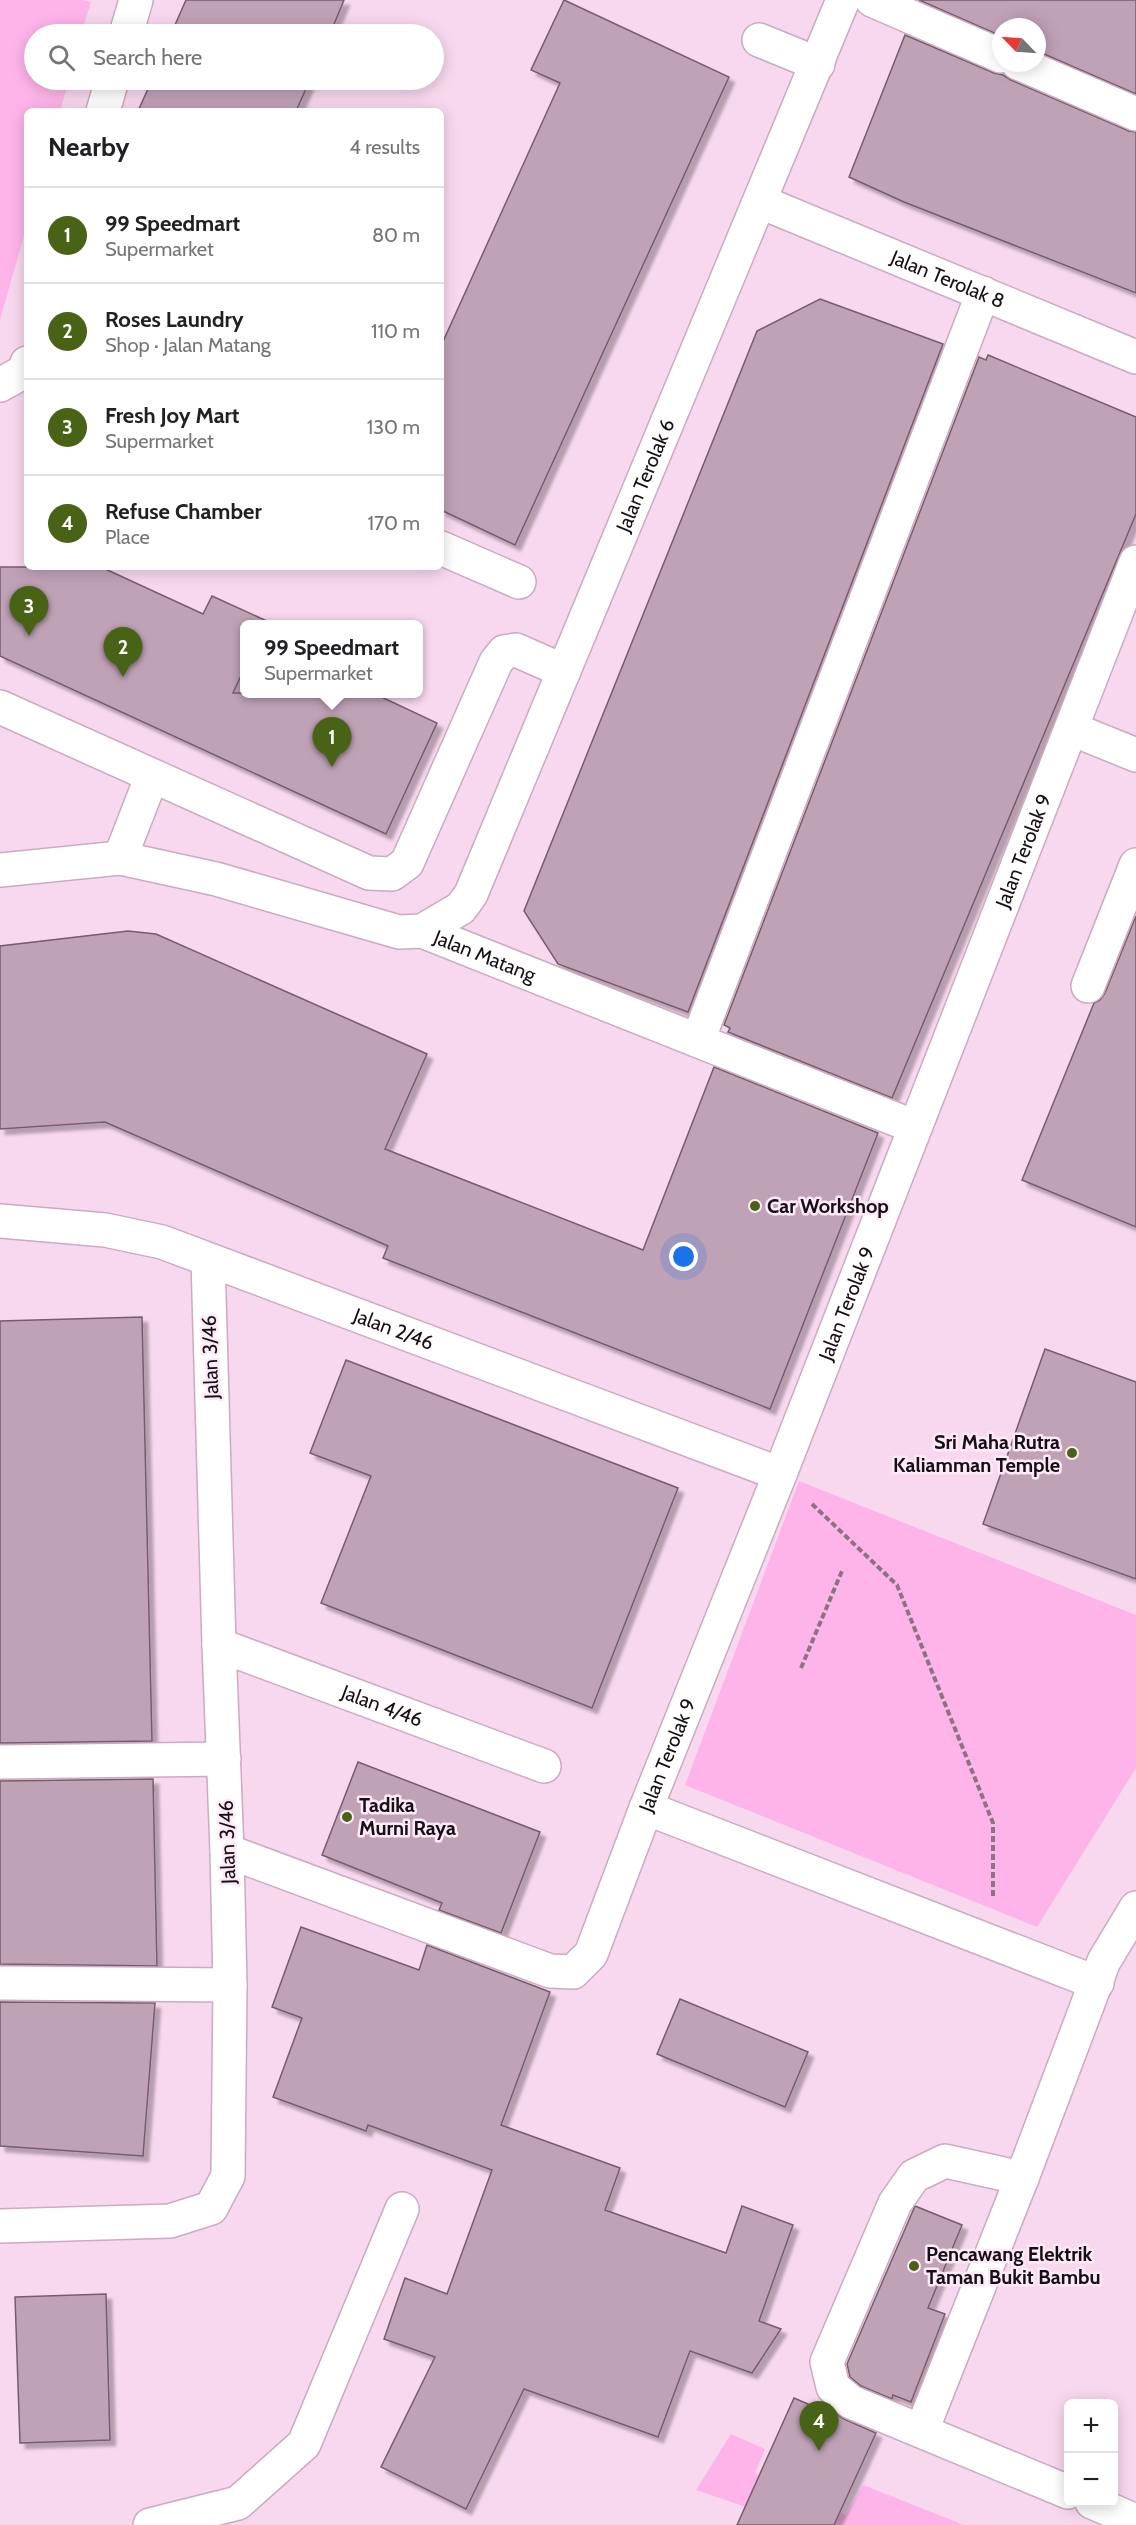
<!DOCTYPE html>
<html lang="en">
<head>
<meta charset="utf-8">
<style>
  body { margin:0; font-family:Cabin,sans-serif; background:#f6f6f6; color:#202124 }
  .controls { position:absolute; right:18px; bottom:18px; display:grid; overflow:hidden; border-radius:9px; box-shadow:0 3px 15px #0003 }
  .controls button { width:54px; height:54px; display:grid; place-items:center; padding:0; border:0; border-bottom:2px solid #e0e0e0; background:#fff; color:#202124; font:30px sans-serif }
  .compass { position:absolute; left:992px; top:18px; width:54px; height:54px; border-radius:50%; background:#fff; box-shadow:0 3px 15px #0003; rotate:295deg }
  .you { position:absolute; left:684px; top:1257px; width:21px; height:21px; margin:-15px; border:4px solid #fff; border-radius:50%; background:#1a73e8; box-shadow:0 0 0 9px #1a73e833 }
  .badge { display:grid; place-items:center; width:39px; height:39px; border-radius:50%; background:#486315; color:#fff; font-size:20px; font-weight:700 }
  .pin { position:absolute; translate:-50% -50px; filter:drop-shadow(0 2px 3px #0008) }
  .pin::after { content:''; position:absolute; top:32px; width:21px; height:18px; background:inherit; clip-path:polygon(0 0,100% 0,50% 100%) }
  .popup { position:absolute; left:240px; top:620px; width:183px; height:78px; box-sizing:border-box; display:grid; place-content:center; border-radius:9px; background:#fff; filter:drop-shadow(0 2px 4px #0005); font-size:20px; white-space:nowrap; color:#757577 }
  .popup b { font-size:22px; color:#202124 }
  .popup::after { content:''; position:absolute; left:50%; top:100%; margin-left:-12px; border:12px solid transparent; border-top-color:#fff }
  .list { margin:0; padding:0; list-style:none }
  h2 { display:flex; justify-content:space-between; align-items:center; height:78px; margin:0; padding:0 24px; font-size:26px }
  h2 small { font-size:20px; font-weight:400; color:#757577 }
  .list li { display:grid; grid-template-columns:39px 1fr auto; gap:18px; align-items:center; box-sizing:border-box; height:96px; padding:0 24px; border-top:2px solid #e0e0e0 }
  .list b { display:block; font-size:22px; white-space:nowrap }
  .list p { margin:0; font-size:20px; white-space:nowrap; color:#757577 }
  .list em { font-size:20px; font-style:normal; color:#757577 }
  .icon { flex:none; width:33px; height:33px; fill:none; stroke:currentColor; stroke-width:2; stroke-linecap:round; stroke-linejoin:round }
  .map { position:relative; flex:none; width:1136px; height:2525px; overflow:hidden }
  .search { position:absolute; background:#fff; box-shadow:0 3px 15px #0003; left:24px; top:24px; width:420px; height:66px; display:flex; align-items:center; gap:15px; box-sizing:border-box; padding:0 21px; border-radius:33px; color:#757577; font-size:22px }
  .panel { position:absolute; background:#fff; box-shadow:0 3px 15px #0003; left:24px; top:108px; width:420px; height:462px; border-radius:9px }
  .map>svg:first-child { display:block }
</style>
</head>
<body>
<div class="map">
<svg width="1136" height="2525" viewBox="0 0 1136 2525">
  <defs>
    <filter id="shadow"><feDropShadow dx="5.5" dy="5.5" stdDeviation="1.5" flood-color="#0004"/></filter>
  </defs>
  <rect width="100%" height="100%" fill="#f8d8ee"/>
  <g fill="#feb4e9">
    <path d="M0,0h82l9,2 -10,32h-47v46h35l-9,31h-33v114l-27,95z"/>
    <path d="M799,1481l337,134v153l-99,159 -352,-142z"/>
    <path d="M731,2434l34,15 -10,24 91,42 17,-30 101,40h-166l-102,-35z"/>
  </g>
  <g fill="#c0a2b7" stroke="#775c6f" stroke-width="1.5" filter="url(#shadow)">
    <path d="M186,0h158l-14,34h-159z"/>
    <path d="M564,0l165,77 -214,468 -74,-35v-164l119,-263 -29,-13z"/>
    <path d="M919,0h217v94l-99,-43v-24h-36v9z"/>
    <path d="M905,35l89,38 9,2 8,5 118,51 7,1v161l-232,-91 -55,-25z"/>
    <path d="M152,80h158l-14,31h-158z"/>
    <path d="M820,299l123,45 -255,668 -130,-48 -34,-53 233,-580z"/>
    <path d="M988,355l148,62v97l-244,584 -164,-66 2,-4 -6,-3 255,-668 7,3z"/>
    <path d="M0,567h101l102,47 9,-18 55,25 -2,3h-20v43l-12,26h140l64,30 -51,111 -386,-178z"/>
    <path d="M1136,916v311l-114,-47 72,-177 6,-3 5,-7z"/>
    <path d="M128,931l28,3 271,120 -42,95 258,101 71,-183 164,66 -108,276 -387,-151 5,-12 -283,-124 -105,7v-183z"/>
    <path d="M142,1317l10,424 -152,2v-422z"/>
    <path d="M1045,1349l91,33v197l-153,-55z"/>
    <path d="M346,1360l332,128 -86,220 -271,-105 50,-127 -61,-23z"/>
    <path d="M358,1762l182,70 -39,101 -62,-23 3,-7 -120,-48z"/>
    <path d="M153,1779l4,187 -157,-2v-183z"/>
    <path d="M301,1927l118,43 8,-25 123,47 -49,133 119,43 -15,42 121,43 16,-47 51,19 -34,96 22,8 -29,44 -62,-22 -32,86 -134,-48 -58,120 -85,-42 54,-110 -51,-18 21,-61 42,16 45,-124 -124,-45 -2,6 -93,-34 29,-79 -30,-11z"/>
    <path d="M680,1999l128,53 -23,55 -128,-53z"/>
    <path d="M0,2002l155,1 -12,153 -143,-10z"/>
    <path d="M915,2206l47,19 -34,83 17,6 -34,88 -18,-7 -1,4 -31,-13 -11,-9 -3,-13z"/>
    <path d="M106,2294l4,146 -90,3 -5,-146z"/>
    <path d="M794,2398l30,13 2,-5 18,13 32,14 -42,92h-97z"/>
  </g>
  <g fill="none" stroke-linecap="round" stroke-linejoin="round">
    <defs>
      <g id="minor">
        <path d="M872,0l129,56"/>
        <path d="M126,34l10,-34"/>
        <path d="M759,40l59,24"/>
        <path d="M1018,63l118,51"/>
        <path d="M103,111l9,-31"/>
        <path id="s1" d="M761,202l375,155"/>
        <path d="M0,385l25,-14 2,-8"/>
        <path d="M441,548l78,34"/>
        <path d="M0,707l369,166 23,1 15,-11 89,-201 8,-10 12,-2 48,21"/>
        <path d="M1072,729l64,26"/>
        <path d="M120,858l32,-82"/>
        <path id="s2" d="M0,870l120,-12 96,21 183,53 23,-1 493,196"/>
        <path id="s3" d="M422,931l39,-23 10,-14 372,-894"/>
        <path d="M1088,986l48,-121"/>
        <path d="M698,1040l285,-747"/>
        <path id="s4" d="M0,1221l105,9 57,12 618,232"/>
        <path id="s5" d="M219,1645l325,121"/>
        <path d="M0,1762l224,-3"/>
        <path d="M646,1808l451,175"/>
        <path id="s6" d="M227,1851l323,120 23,1 18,-18 55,-146 134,-334 356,-912"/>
        <path d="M0,1983l230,2"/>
        <path d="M1022,2178l-77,-17 -31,15 -19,27 -68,159 6,25 18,15 217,90"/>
        <path d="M0,2226l170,-5 41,-13 17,-32 2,-191 -3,-134 -8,-206 -11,-385"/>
        <path d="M922,2430l100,-252 82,-217 32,-53"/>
        <path d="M1092,2502l44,19"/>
        <path d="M150,2525l88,-22 66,-59 98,-235"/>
      </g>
    </defs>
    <use href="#minor" stroke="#caabc0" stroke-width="36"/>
    <g stroke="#897482" stroke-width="4" stroke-dasharray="6 3" stroke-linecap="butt">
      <path d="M812,1504l85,81 96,238v74"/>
      <path d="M801,1668l41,-97"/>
    </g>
    <use href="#minor" stroke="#fff" stroke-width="33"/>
  </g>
  <g fill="#486315" stroke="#fdeaf7" stroke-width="2">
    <circle cx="755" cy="1206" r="6"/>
    <circle cx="1072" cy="1453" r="6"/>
    <circle cx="347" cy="1817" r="6"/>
    <circle cx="914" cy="2266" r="6"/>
  </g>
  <g text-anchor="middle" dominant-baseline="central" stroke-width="5" stroke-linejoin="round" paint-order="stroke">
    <g font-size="20" fill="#180e15" stroke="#fdeaf7">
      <text stroke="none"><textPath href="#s1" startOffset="202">Jalan Terolak 8</textPath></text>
      <text stroke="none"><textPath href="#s3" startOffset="516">Jalan Terolak 6</textPath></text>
      <text stroke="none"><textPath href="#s6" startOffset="1578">Jalan Terolak 9</textPath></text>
      <text stroke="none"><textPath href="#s2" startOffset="500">Jalan Matang</textPath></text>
      <text stroke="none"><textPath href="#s6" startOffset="1092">Jalan Terolak 9</textPath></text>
      <text stroke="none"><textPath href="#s4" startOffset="411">Jalan 2/46</textPath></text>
      <text transform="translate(210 1357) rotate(-92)">Jalan 3/46</text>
      <text stroke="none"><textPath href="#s5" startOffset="174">Jalan 4/46</textPath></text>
      <text stroke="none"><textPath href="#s6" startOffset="606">Jalan Terolak 9</textPath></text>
      <text transform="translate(227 1842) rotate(-92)">Jalan 3/46</text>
    </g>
    <g font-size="20" font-weight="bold" fill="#180e15" stroke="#fdeaf7" text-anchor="start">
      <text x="767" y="1206">Car Workshop</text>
      <text x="1060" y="1442" text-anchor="end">Sri Maha Rutra<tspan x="1060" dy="23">Kaliamman Temple</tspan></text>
      <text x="359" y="1805">Tadika<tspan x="359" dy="23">Murni Raya</tspan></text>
      <text x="926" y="2254">Pencawang Elektrik<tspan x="926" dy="23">Taman Bukit Bambu</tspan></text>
    </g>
  </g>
</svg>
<div class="controls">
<button>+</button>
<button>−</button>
</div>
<svg class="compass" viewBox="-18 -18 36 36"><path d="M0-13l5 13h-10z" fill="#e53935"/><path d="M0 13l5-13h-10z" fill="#757577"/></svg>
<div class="you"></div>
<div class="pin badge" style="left:332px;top:767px">1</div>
<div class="popup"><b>99 Speedmart</b>Supermarket</div>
<div class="pin badge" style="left:123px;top:677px">2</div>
<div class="pin badge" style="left:29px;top:636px">3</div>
<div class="pin badge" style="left:819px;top:2451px">4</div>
<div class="search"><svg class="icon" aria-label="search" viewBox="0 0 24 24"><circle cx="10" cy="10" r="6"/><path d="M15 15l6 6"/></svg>Search here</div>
<section class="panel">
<h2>Nearby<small>4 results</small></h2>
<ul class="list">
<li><span class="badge">1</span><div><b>99 Speedmart</b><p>Supermarket</p></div><em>80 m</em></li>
<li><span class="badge">2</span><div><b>Roses Laundry</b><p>Shop · Jalan Matang</p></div><em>110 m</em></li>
<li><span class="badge">3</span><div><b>Fresh Joy Mart</b><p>Supermarket</p></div><em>130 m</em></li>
<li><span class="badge">4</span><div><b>Refuse Chamber</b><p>Place</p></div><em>170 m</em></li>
</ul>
</section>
</div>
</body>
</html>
